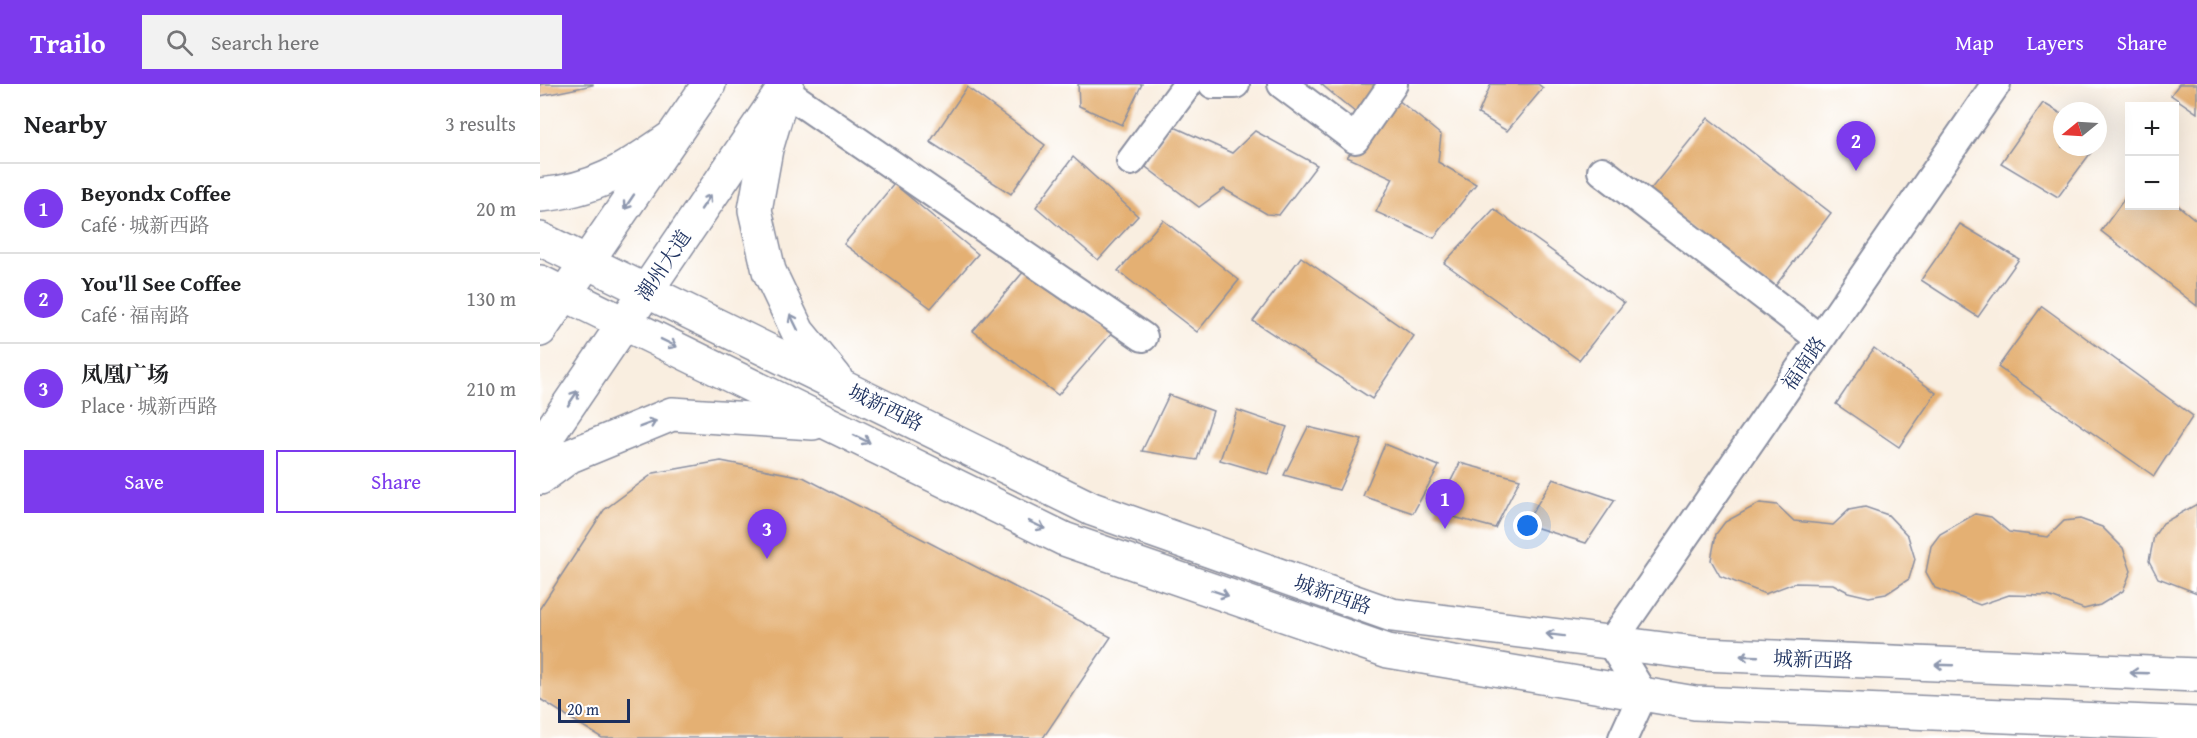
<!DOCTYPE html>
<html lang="en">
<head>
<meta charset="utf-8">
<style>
  body { margin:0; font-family:"Gentium Book Plus","Noto Serif SC",serif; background:#f2f2f2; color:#202124 }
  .controls { position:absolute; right:18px; top:18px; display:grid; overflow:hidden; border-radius:0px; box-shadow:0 6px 24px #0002 }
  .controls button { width:54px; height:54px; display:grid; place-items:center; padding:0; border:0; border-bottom:2px solid #e0e0e0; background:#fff; color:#202124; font:30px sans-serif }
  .compass { position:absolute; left:1513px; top:18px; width:54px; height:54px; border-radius:50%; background:#fff; box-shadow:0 6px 24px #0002; rotate:252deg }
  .scale { position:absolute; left:18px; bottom:15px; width:72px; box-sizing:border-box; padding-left:6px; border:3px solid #1b2f5e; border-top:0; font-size:16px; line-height:21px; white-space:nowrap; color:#1b2f5e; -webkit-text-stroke:4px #fff; paint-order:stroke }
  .you { position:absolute; left:988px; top:442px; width:21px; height:21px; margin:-15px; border:4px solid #fff; border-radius:50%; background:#1a73e8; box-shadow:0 0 0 9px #1a73e833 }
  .badge { display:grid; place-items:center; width:39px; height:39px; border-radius:50%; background:#7c3aed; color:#fff; font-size:20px; font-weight:700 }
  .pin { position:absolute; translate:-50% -50px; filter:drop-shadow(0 2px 3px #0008) }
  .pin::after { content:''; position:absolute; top:32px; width:21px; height:18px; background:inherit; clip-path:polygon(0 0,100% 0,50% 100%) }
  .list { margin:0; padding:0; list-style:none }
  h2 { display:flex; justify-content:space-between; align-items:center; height:78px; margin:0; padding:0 24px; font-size:26px }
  h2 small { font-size:20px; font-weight:400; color:#757577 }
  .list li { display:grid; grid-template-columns:39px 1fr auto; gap:18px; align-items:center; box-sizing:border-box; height:90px; padding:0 24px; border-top:2px solid #e0e0e0 }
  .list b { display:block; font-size:22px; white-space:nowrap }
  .list p { margin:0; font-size:20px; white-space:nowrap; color:#757577 }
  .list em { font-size:20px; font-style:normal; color:#757577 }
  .actions { display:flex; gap:12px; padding:18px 24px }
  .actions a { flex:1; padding:14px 0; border:2px solid #7c3aed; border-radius:0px; text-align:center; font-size:21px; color:#7c3aed }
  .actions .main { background:#7c3aed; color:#fff }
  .icon { flex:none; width:33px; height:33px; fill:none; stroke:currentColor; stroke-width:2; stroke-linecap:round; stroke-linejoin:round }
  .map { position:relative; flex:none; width:1657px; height:654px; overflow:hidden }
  header { display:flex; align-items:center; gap:36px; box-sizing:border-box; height:84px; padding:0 30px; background:#7c3aed; color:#fff }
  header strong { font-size:28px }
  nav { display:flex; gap:33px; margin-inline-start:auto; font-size:21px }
  .search { width:420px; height:54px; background:#f2f2f2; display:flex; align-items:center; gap:15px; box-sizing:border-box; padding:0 21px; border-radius:0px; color:#757577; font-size:22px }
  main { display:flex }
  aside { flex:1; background:#fff }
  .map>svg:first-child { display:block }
</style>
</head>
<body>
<header>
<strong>Trailo</strong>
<div class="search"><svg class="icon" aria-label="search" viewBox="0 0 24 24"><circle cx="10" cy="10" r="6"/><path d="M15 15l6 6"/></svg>Search here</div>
<nav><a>Map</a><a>Layers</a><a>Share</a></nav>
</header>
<main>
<aside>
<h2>Nearby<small>3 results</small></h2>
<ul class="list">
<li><span class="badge">1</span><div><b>Beyondx Coffee</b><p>Café · 城新西路</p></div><em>20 m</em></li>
<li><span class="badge">2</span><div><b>You'll See Coffee</b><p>Café · 福南路</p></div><em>130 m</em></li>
<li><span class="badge">3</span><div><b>凤凰广场</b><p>Place · 城新西路</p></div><em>210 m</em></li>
</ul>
<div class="actions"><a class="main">Save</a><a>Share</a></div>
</aside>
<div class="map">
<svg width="1657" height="654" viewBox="0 0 1657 654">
  <rect width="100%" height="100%" fill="#fff"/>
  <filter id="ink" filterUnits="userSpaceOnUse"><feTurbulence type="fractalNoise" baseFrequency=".0167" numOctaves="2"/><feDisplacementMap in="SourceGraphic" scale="12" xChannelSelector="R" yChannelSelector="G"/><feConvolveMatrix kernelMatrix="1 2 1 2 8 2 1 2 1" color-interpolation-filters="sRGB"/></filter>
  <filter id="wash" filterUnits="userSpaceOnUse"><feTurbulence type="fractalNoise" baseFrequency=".008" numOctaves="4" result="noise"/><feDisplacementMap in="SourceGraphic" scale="24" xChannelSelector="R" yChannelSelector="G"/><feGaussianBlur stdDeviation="1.35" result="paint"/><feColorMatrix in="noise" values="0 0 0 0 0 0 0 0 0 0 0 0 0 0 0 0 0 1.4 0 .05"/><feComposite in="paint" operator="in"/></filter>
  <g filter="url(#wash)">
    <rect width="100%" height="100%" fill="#f9eee0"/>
    <g id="blocks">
      <g fill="#e4b073">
        <path d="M0,0h53v1l-53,11z"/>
        <path d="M538,0h64l-20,41 -43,-19z"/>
        <path d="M781,0h56l-21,29z"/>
        <path d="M951,0h47l5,4 -36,43 -29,-17z"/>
        <path d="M1639,0h18v29l-26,-18z"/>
        <path d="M427,3l78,58 -34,49 -81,-52z"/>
        <path d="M857,15l44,36 -3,27 38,22 -42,54 -58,-26 17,-34 -46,-21z"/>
        <path d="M1503,19l19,11v33h33l-37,50 -57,-34z"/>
        <path d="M1168,34l123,95 -58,76 -127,-94z"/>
        <path d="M630,41l62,28 23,-22 62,34 -38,50 -12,-1 -43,-25 -25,18 -53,-40z"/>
        <path d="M533,73l65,59 -40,44 -62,-53z"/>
        <path d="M354,100l84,70 -47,54 -87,-64z"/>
        <path d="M1590,107v15h44v-4l23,19v85l-96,-75z"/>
        <path d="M954,125l130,94 -45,57 -135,-97z"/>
        <path d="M623,136l76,60 -42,52 -79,-61z"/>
        <path d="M1420,140l59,35 -41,58 -57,-37z"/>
        <path d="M761,173l113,79 -42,63 -119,-78z"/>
        <path d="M485,186l88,62 -55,63 -85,-64z"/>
        <path d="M1502,222l151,110 -39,60 -156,-109z"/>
        <path d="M1334,264l62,45 -37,54 -63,-43z"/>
        <path d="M629,311l44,16 -16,49 -55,-9z"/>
        <path d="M697,326l50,17 -19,47 -48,-14z"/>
        <path d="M768,343l54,13 -23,50 -55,-15z"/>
        <path d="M845,360l54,22 -26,47 -50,-17z"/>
        <path d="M181,377l82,16 308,160 -68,101h-441l-62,-39v-91l64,-98 50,-37z"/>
        <path d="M920,379l60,16 -25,49 -60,-16z"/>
        <path d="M1013,395l62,21 -29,43 -61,-19z"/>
        <path d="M1220,419l17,2 17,16 39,4 16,-15 16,-3 23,8 20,21 7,23 -6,20 -23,15 -17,3 -21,-5 -15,-8 -39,-1 -29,11 -45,-18 -9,-16 5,-26 9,-12z"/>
        <path d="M1657,420v89l-39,-15 -9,-17 5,-25 9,-13z"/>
        <path d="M1435,430l16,3 18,15 39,5 16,-16 16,-2 22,8 21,21 8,23 -8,20 -23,14 -16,4 -36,-13 -39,-1 -29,10 -45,-17 -9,-16 5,-26 9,-12z"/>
      </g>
    </g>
  </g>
  <g filter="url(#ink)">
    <use href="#blocks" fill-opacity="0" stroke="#8a8e9f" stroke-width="1.5"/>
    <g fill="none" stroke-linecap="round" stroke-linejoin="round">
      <defs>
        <g id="minor">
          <path d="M673,0h22"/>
          <path d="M742,0l73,55 38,-55"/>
          <path d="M243,6l360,247"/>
          <path d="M591,77l57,-77"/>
          <path d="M1062,87l218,168"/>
          <path d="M1083,654l20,-44 -32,-51 385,-559"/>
        </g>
        <g id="major">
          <path d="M241,15l-15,50 -11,61 14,61 29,61 37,45"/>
          <path d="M0,111c57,-5 86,-26 131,-57"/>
          <path d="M0,155l552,270 300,106 311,39 494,21"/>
          <path d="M0,198l524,257 324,112 307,52 502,21"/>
          <path d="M0,394l30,-22 102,-42 141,9"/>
        </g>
        <g id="highway">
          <path d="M0,246l169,-246"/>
          <path d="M0,363l247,-363"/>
        </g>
      </defs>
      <use href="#minor" stroke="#8a8e9f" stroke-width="32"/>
      <use href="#major" stroke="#8a8e9f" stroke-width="36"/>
      <use href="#highway" stroke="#8a8e9f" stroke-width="36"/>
      <use href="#minor" stroke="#fff" stroke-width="28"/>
      <use href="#major" stroke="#fff" stroke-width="33"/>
      <use href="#highway" stroke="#fff" stroke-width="33"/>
    </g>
    <defs><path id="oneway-shaft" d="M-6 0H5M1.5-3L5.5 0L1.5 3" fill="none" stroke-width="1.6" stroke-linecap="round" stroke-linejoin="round" transform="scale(1.5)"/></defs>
    <g stroke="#8d97ae">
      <use href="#oneway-shaft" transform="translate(89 118) rotate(124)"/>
      <use href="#oneway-shaft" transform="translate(166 118) rotate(-56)"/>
      <use href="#oneway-shaft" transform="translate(254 238) rotate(-116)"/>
      <use href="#oneway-shaft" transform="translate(129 259) rotate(26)"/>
      <use href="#oneway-shaft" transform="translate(33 314) rotate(-56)"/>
      <use href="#oneway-shaft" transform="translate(108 340) rotate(-21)"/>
      <use href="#oneway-shaft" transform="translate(322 355) rotate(26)"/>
      <use href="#oneway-shaft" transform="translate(497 441) rotate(26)"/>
      <use href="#oneway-shaft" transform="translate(680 509) rotate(19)"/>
      <use href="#oneway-shaft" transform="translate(1015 551) rotate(-173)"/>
      <use href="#oneway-shaft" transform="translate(1209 572) rotate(-178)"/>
      <use href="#oneway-shaft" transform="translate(1404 581) rotate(-178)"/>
      <use href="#oneway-shaft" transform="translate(1599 589) rotate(-178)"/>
    </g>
  </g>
  <g text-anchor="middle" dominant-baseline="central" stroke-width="4.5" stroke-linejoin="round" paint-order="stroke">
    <g font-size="20" fill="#1b2f5e" stroke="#fff">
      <text transform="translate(123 181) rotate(-56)">潮州大道</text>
      <text transform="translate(1263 279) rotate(-55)">福南路</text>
      <text transform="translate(346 323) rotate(26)">城新西路</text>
      <text transform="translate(793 510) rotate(19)">城新西路</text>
      <text transform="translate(1273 575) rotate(2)">城新西路</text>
    </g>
  </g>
</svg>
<div class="controls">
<button>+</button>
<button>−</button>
</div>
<svg class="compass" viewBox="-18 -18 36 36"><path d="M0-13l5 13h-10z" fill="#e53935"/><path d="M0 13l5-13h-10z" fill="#757577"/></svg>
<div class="scale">20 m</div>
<div class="you"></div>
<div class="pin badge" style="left:905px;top:445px">1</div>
<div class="pin badge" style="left:1316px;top:87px">2</div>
<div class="pin badge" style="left:227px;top:475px">3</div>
</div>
</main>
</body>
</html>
